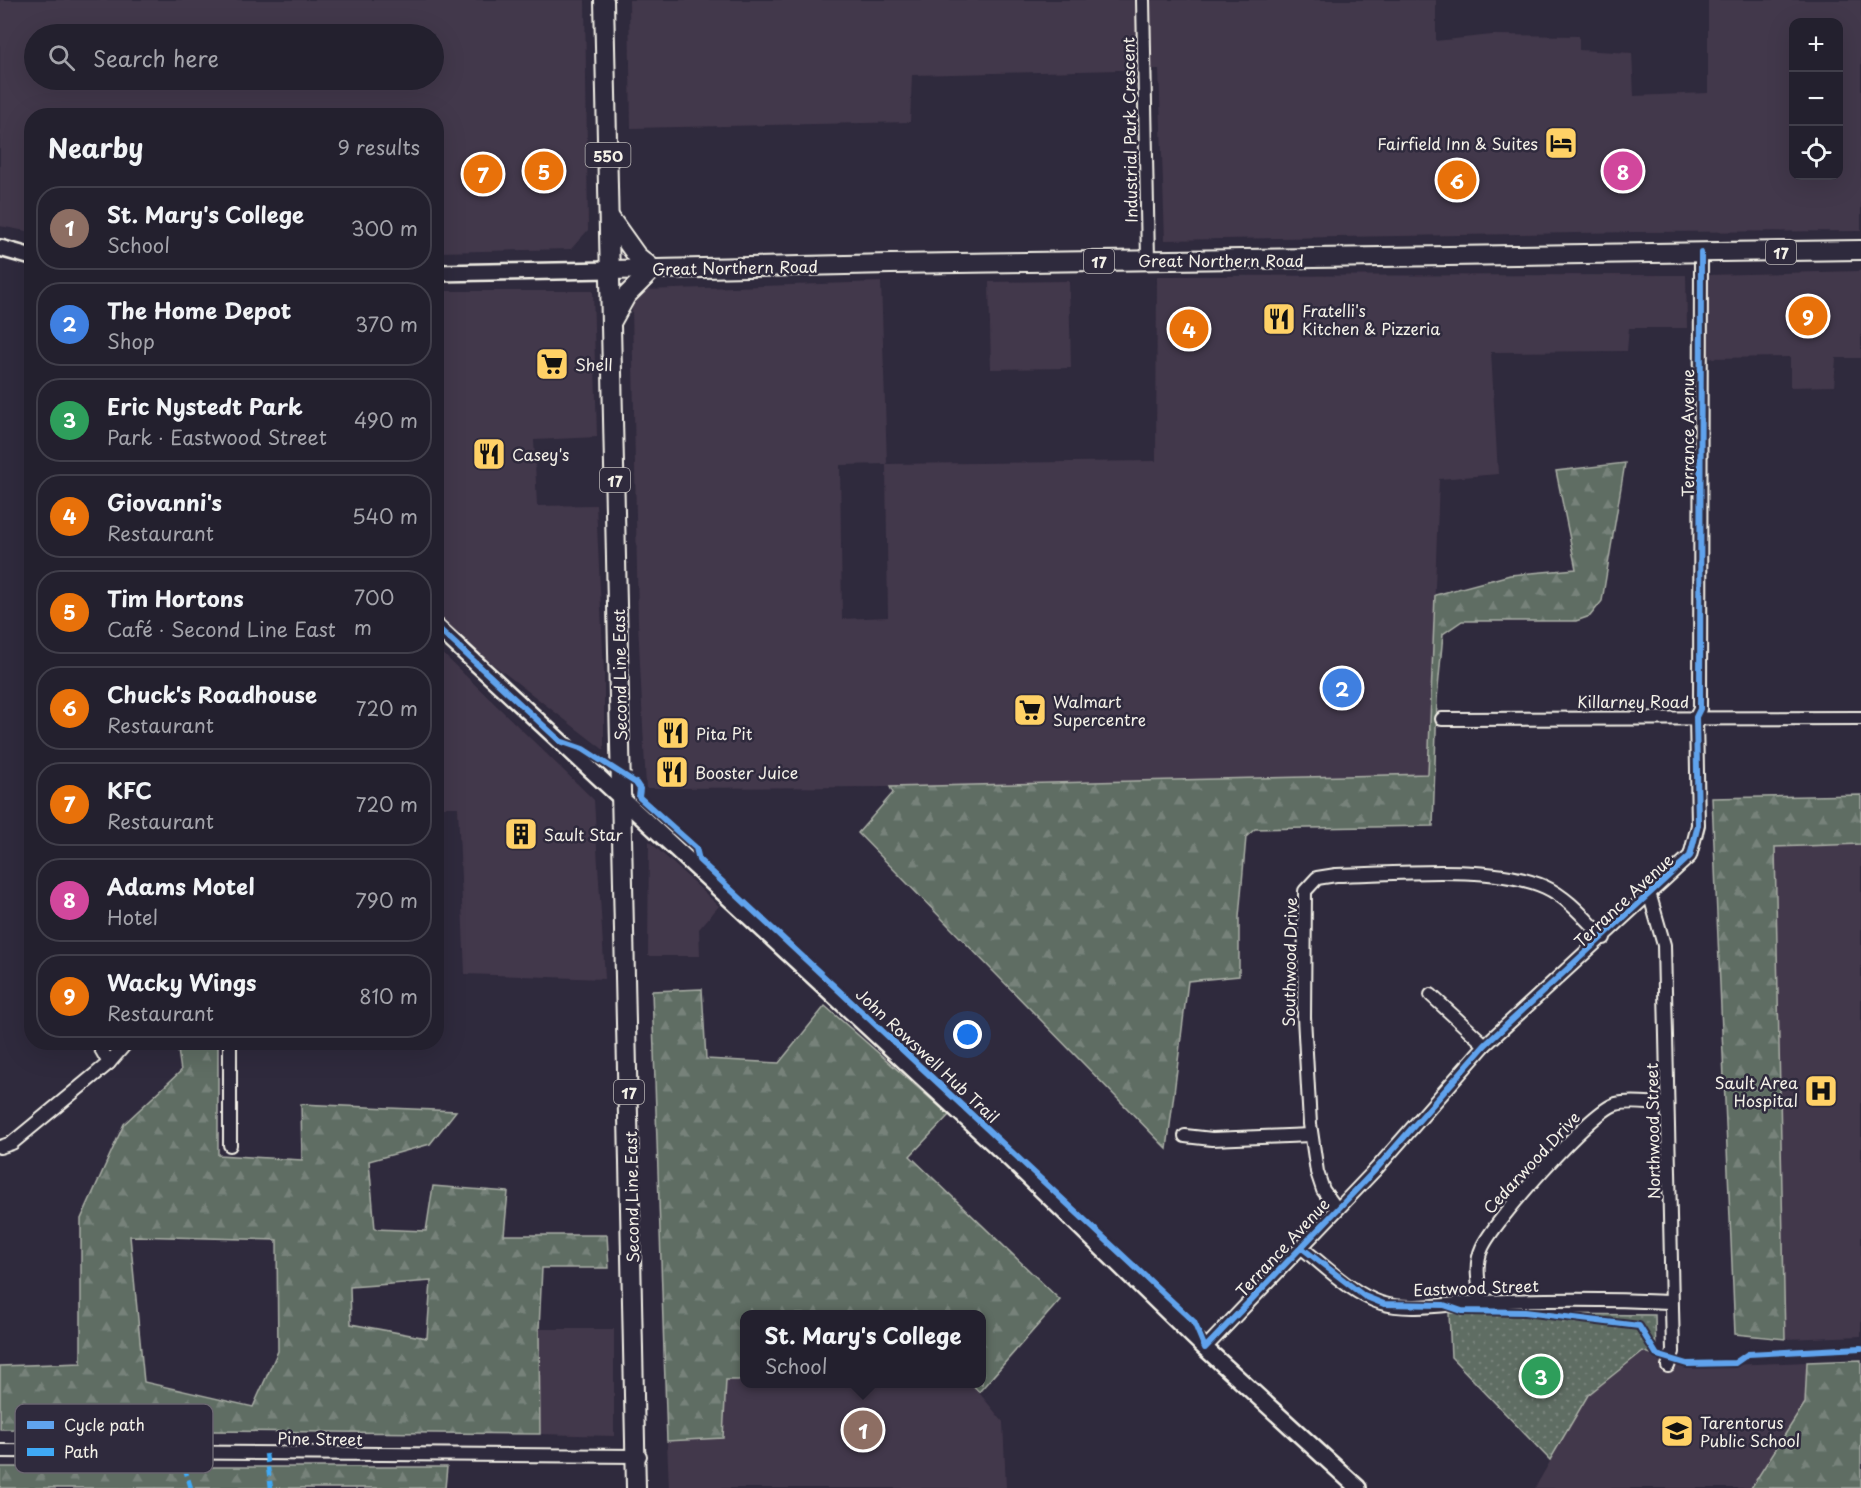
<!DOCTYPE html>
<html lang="en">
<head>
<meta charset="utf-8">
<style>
  body { margin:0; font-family:"Playpen Sans",sans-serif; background:#2b2836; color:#f1f3f6 }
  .controls { position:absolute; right:18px; top:18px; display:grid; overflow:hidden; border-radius:12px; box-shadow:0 6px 24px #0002 }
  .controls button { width:54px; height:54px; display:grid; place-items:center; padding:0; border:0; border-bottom:2px solid #403e4a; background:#23202e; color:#f1f3f6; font:30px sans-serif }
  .you { position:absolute; left:968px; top:1035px; width:21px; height:21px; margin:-15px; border:4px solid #fff; border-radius:50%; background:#1a73e8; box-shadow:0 0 0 9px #1a73e833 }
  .badge { display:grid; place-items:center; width:39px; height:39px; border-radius:50%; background:#1a73e8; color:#fff; font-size:20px; font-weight:700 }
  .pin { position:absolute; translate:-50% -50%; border:3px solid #fff; box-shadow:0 2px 6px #0006 }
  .popup { position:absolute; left:740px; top:1310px; width:246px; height:78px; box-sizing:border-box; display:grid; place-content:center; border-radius:12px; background:#23202e; filter:drop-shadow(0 2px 4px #0005); font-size:20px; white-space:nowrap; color:#a3a3aa }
  .popup b { font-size:22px; color:#f1f3f6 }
  .popup::after { content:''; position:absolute; left:50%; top:100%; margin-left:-12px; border:12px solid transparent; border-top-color:#23202e }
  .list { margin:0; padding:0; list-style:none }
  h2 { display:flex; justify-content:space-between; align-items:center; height:78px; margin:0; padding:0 24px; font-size:26px }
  h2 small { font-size:20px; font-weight:400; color:#a3a3aa }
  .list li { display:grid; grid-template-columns:39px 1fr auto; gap:18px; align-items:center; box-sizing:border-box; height:84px; margin:0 12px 12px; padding:0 12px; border:2px solid #403e4a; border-radius:24px }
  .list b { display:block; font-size:22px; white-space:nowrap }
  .list p { margin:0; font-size:20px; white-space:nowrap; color:#a3a3aa }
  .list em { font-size:20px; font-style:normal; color:#a3a3aa }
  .icon { flex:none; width:33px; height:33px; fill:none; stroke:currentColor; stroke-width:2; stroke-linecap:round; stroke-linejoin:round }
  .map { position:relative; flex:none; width:1861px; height:1488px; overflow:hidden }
  .search { position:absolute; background:#23202e; box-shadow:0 6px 24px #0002; left:24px; top:24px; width:420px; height:66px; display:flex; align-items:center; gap:15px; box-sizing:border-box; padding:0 21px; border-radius:33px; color:#a3a3aa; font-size:22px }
  .panel { position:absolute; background:#23202e; box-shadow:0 6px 24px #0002; left:24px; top:108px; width:420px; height:942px; border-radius:24px }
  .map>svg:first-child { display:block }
</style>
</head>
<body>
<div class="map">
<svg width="1861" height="1488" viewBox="0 0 1861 1488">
  <defs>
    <pattern id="green-dots" width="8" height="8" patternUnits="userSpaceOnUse" patternTransform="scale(1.5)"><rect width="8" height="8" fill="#5f6d64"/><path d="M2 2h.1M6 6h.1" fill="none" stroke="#77827a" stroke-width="1.8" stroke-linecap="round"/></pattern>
    <pattern id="forest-firs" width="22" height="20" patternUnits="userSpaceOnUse" patternTransform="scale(1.5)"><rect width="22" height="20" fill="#5f6d64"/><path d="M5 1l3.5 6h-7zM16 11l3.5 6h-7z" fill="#77827a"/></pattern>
  </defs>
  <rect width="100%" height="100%" fill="#2f2a3d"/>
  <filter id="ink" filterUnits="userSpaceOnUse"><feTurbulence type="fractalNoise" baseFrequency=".0167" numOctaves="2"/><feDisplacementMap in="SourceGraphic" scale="12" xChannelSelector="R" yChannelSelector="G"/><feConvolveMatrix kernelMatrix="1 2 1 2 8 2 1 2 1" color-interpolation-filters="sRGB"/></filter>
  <g filter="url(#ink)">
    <g fill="#43384b" fill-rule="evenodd">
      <path d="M0,0h585l3,230 -17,19 -134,3 -1,-136h-404l-1,116 -31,-6zM434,34v46h-400v-46z"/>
      <path d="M629,0h807v41l56,-6 87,1v14l53,3 2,43 74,-3v-93h153v231l-226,1 -470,8 -6,-171 -247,6 -2,47 -279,6zM1794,22h44v154h-44z"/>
      <path d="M1861,271v87h-25l-2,28 -44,1v-30l-84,1 1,-83z"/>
      <path d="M1686,275l1,53h-58l-2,23 -136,1 7,122 -59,5 -11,296 -538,12 -244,1 -8,-166 -6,-316 13,-16 236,-8 6,182 269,-3 1,-185zM886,464l2,153 -46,2 -2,-154z"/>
      <path d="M1069,281l2,87 -80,1 -2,-87z"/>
      <path d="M437,291h156l4,146 -63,3 3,66 59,-1 8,168v77l-150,-116 -17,-19z"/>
      <path d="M436,647l158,153 11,179 -140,-5 -7,-167h-21z"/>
      <path d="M649,841l70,65 -20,23 1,27h-52z"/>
      <path d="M1861,844v492l-76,3 -10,-492z"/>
      <path d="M539,1329h75v107l-74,-2z"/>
      <path d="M1644,1351l36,16 127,-5 -2,41 -54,85h-216l53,-93z"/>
      <path d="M726,1380h18v4h228l31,38 3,66h-337l-2,-47 56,-3z"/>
    </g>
    <path fill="url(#green-dots)" stroke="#aaafa6" stroke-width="1.5" d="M1449,1313l206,2 1,41 -13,-5 -55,44 -38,65 -99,-103z"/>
    <g fill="url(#forest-firs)" stroke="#aaafa6" stroke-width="1.5" fill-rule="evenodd">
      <path d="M1625,463l-23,138 -12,15 -14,5h-114l-19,13 -6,65 -4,127 -178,3 -9,8 -7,80v59l-51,5 -21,168 -309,-316 35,-40 -3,-6 538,-13 7,-179 75,-20 66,-6 -20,-98z"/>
      <path d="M1861,795v49l-86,3 10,492 -50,-5 -23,-536z"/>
      <path d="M702,989l4,70 73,4 46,-57 124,109 -39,41 150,144 -81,92 -7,-8h10v-70h-238v66h-18l-3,58 -56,3 -15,-450z"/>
      <path d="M177,1043h41v112l84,5 -1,-56 155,7 -26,33 -61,17 6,68 51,2 7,-45 75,6 -4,43h103l2,33h-67l-3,61 1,105 -540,-5v-63l81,-3v-144l43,-95 57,-53zM130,1236l147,4 1,111 -25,56 -109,-25zM431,1281l-4,57 -76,-14 -1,-37z"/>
      <path d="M1861,1360v128h-110l54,-85 2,-41z"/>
      <path d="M0,1467h447l-2,21h-445z"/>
    </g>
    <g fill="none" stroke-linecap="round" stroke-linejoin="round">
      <defs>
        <g id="minor">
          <path d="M1143,0l5,260"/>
          <path d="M1442,719l419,-1"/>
          <path d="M1650,896l14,49 9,407 -5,14"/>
          <path d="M1431,995l54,50"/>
          <path d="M97,1042l12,21"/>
          <path d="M1185,1136l27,3 99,-4"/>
          <path d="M230,1145v-103"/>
          <path d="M0,1147l12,-4 97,-80 18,-21"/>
          <path d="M1337,1209l-14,-19 -6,-18 -7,-48 -6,-107 1,-126 12,-13 19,-3c59,-1 157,-11 209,12 24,11 41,33 59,51"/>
          <path d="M1302,1248c24,19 49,45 79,55 28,9 71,0 100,-1 63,-3 126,-3 189,0"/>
          <path d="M1481,1302c-2,-18 -7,-37 1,-54 11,-26 109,-137 134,-144 14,-4 36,0 50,0"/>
          <path d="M1205,1348l172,-180 108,-123 205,-189 8,-31 -2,-108 4,-8 1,-456"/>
          <path d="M0,1451l640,5"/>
        </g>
        <g id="major">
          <path d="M0,248l32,9"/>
          <path d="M436,273l175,-3"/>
          <path d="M436,626l575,534 194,188 153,140"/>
        </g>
        <g id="highway">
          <path d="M604,0l32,1488"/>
          <path d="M610,218l27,38 16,13"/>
          <path d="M611,270l280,-6 970,-14"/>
          <path d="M612,321l14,-25 27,-27"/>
        </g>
      </defs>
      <use href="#minor" stroke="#f4f1e8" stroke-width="16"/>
      <use href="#major" stroke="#f4f1e8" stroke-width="20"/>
      <use href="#highway" stroke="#f4f1e8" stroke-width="22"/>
      <use href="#minor" stroke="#2f2a3d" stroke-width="12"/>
      <use href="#major" stroke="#2f2a3d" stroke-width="15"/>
      <use href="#highway" stroke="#2f2a3d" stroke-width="18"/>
      <g stroke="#3fa9f5" stroke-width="4.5" stroke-dasharray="9 4.5" stroke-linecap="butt">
        <path d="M185,1453v16l6,19"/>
        <path d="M266,1454l5,34"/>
      </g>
      <defs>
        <g id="cycleway">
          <path d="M436,626l124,115 23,8 53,34 4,6 -1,8 57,51 3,12 495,462 11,26 172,-180 108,-123 205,-189 8,-31 -2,-108 4,-8 1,-456"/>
          <path d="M1302,1248l62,48 20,8 60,1 18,6 63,1 114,14 18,29 30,9 48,-1 13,-9 113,-6"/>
        </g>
      </defs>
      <use href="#cycleway" stroke="#2f2a3d" stroke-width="10"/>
      <use href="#cycleway" stroke="#60a3ed" stroke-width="6"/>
    </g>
  </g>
  <defs>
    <symbol id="hotel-square" viewBox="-11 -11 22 22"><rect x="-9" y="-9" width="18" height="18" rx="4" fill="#ffd166" stroke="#2f2a3d"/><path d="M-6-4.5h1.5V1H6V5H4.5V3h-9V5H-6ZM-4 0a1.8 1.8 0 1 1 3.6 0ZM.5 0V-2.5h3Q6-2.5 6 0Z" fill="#111"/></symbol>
    <symbol id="restaurant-square" viewBox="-11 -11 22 22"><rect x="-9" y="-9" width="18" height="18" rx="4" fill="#ffd166" stroke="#2f2a3d"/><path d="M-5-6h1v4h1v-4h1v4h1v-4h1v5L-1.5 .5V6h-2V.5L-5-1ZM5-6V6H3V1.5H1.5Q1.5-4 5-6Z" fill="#111"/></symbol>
    <symbol id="supermarket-square" viewBox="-11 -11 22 22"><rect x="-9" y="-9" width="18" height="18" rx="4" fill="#ffd166" stroke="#2f2a3d"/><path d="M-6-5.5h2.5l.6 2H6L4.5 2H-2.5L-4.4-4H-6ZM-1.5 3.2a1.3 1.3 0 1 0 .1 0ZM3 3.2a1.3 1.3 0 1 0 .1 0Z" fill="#111"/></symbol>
    <symbol id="building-square" viewBox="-11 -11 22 22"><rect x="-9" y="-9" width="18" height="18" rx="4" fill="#ffd166" stroke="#2f2a3d"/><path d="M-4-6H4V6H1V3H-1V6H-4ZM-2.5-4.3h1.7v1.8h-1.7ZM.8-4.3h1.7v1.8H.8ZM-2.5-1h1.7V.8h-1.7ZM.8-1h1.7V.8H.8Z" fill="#111"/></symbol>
    <symbol id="hospital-square" viewBox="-11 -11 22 22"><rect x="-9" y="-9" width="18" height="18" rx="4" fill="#ffd166" stroke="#2f2a3d"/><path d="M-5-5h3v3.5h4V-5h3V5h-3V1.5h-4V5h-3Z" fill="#111"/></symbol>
    <symbol id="school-square" viewBox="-11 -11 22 22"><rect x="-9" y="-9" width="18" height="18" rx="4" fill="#ffd166" stroke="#2f2a3d"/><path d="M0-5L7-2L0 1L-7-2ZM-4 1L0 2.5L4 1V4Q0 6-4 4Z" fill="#111"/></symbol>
  </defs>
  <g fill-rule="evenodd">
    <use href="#hotel-square" x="1542" y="124" width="38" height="38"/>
    <use href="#restaurant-square" x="1260" y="300" width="38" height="38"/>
    <use href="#supermarket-square" x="533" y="345" width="38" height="38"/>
    <use href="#restaurant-square" x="470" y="435" width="38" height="38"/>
    <use href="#supermarket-square" x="1011" y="691" width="38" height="38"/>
    <use href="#restaurant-square" x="654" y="714" width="38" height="38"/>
    <use href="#restaurant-square" x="653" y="753" width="38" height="38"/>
    <use href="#building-square" x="502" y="815" width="38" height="38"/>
    <use href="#hospital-square" x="1802" y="1072" width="38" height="38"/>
    <use href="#school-square" x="1658" y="1412" width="38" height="38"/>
  </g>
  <g text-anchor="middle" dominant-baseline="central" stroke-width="5" stroke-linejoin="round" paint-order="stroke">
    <g fill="#2f2a3d" stroke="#b9b5b5" stroke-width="1.5">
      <rect x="585.5" y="143" width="45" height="24" rx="4.5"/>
      <rect x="1766" y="240" width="30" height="24" rx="4.5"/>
      <rect x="1084" y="249" width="30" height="24" rx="4.5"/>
      <rect x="600" y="468" width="30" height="24" rx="4.5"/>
      <rect x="614" y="1080" width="30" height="24" rx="4.5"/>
    </g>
    <g font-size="15" font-weight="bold" fill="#f4f1e8">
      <text x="608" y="155">550</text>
      <text x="1781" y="252">17</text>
      <text x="1099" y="261">17</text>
      <text x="615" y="480">17</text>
      <text x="629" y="1092">17</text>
    </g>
    <g font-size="16" fill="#f4f1e8" stroke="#2f2a3d">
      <text transform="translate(1129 130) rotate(-91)">Industrial Park Crescent</text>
      <text x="1221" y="260">Great Northern Road</text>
      <text transform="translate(735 267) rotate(-1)">Great Northern Road</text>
      <text transform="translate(1687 433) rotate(-90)">Terrance Avenue</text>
      <text transform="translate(619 675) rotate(-91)">Second Line East</text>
      <text x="1633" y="701">Killarney Road</text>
      <text transform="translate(1623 900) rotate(-43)">Terrance Avenue</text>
      <text transform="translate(1289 962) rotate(-89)">Southwood Drive</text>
      <text transform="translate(928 1055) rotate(43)">John Rowswell Hub Trail</text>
      <text transform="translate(1652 1131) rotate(-91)">Northwood Street</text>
      <text transform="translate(1531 1162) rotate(-47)">Cedarwood Drive</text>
      <text transform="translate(631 1197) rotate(-91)">Second Line East</text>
      <text transform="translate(1282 1247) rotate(-47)">Terrance Avenue</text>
      <text transform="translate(1476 1287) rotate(-2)">Eastwood Street</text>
      <text transform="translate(320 1438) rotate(1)">Pine Street</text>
    </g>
    <g font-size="16" fill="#f4f1e8" stroke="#2f2a3d" text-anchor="start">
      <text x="1538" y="143" text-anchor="end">Fairfield Inn &amp; Suites</text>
      <text x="1302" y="310">Fratelli's<tspan x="1302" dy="18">Kitchen &amp; Pizzeria</tspan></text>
      <text x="575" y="364">Shell</text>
      <text x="512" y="454">Casey's</text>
      <text x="1053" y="701">Walmart<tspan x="1053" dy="18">Supercentre</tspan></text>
      <text x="696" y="733">Pita Pit</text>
      <text x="695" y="772">Booster Juice</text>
      <text x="544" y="834">Sault Star</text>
      <text x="1798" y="1082" text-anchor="end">Sault Area<tspan x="1798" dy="18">Hospital</tspan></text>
      <text x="1700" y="1422">Tarentorus<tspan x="1700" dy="18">Public School</tspan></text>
    </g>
  </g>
  <rect x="15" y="1404" width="198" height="69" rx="9" fill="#2f2a3d" stroke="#6a6670" stroke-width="1.5"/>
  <rect x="27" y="1421" width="27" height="8" fill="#60a3ed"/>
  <rect x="27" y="1448" width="27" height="8" fill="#3fa9f5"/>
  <g font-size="16" fill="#f4f1e8">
    <text x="64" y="1431">Cycle path</text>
    <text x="64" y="1458">Path</text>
  </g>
</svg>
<div class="controls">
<button>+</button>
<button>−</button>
<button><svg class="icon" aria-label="locate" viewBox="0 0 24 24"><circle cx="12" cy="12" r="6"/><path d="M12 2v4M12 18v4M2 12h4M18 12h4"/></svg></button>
</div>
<div class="you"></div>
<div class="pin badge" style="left:863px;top:1430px;background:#8d6e63">1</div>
<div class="popup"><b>St. Mary's College</b>School</div>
<div class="pin badge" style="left:1342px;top:688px;background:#3f7fe0">2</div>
<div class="pin badge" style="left:1541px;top:1376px;background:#2e9e5b">3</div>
<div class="pin badge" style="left:1189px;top:329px;background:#e8710a">4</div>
<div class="pin badge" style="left:544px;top:171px;background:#e8710a">5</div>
<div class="pin badge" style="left:1457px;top:180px;background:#e8710a">6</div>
<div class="pin badge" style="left:483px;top:174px;background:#e8710a">7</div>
<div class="pin badge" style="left:1623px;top:171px;background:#d1479c">8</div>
<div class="pin badge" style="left:1808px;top:316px;background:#e8710a">9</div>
<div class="search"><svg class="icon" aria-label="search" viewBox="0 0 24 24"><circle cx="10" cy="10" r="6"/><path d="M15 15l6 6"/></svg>Search here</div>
<section class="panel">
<h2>Nearby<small>9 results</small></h2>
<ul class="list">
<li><span class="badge" style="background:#8d6e63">1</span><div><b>St. Mary's College</b><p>School</p></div><em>300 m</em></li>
<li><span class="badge" style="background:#3f7fe0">2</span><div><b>The Home Depot</b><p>Shop</p></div><em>370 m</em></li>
<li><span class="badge" style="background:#2e9e5b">3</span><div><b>Eric Nystedt Park</b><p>Park · Eastwood Street</p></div><em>490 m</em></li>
<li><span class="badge" style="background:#e8710a">4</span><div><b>Giovanni's</b><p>Restaurant</p></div><em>540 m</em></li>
<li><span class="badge" style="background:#e8710a">5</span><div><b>Tim Hortons</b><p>Café · Second Line East</p></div><em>700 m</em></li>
<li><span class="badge" style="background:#e8710a">6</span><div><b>Chuck's Roadhouse</b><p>Restaurant</p></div><em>720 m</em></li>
<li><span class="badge" style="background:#e8710a">7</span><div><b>KFC</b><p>Restaurant</p></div><em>720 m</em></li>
<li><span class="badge" style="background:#d1479c">8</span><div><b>Adams Motel</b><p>Hotel</p></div><em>790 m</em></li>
<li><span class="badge" style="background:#e8710a">9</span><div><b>Wacky Wings</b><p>Restaurant</p></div><em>810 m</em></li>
</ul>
</section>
</div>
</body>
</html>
